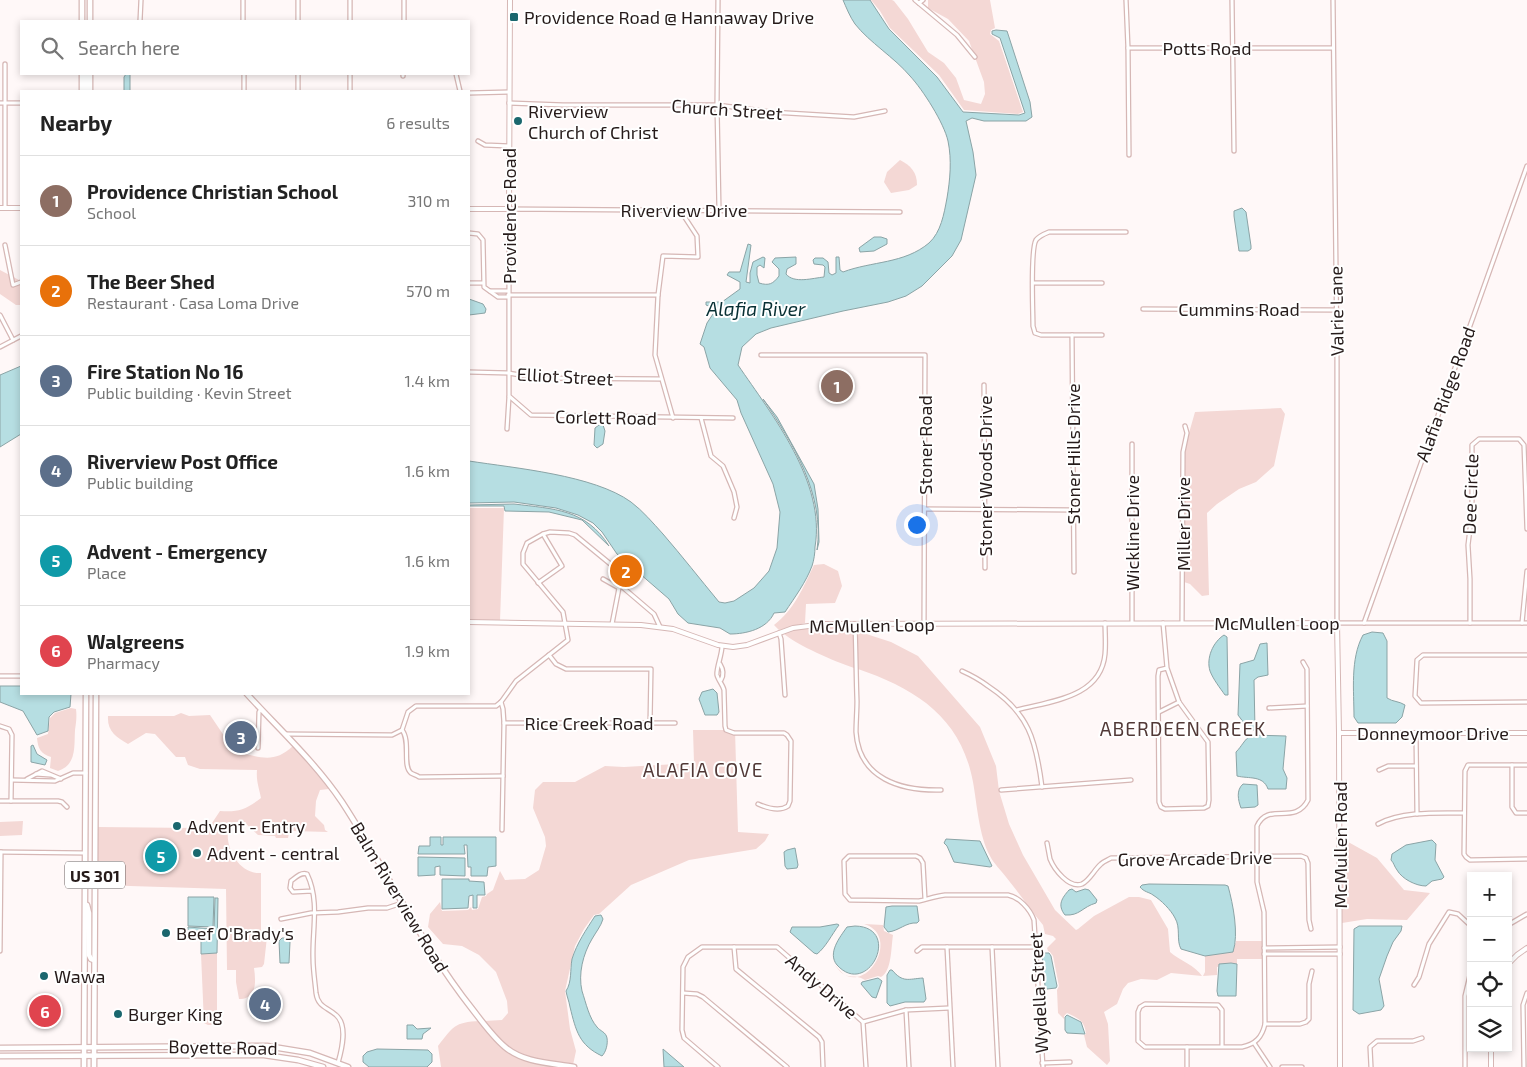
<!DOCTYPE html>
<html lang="en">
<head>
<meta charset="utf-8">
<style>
  body { margin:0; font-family:"Exo 2",sans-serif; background:#f6f6f6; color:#222 }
  .controls { position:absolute; right:15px; bottom:15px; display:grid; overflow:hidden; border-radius:0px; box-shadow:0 2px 8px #0003 }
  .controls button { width:45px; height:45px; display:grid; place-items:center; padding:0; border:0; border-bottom:1px solid #e0e0e0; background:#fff; color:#222; font:25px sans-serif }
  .you { position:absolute; left:916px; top:524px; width:18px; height:18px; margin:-12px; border:4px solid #fff; border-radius:50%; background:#1a73e8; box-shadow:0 0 0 8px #1a73e833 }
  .badge { display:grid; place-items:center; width:32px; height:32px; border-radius:50%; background:#db2777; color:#fff; font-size:16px; font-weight:700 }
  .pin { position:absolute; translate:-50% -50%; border:2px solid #fff; box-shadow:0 1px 5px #0006 }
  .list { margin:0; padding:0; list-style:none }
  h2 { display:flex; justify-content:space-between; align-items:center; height:65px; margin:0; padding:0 20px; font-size:21px }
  h2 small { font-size:16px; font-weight:400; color:#767676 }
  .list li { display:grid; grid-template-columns:32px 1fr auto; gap:15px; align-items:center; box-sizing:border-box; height:90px; padding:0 20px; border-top:1px solid #e0e0e0 }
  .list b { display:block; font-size:19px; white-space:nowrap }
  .list p { margin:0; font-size:16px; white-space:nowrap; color:#767676 }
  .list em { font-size:16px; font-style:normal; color:#767676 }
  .icon { flex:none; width:28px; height:28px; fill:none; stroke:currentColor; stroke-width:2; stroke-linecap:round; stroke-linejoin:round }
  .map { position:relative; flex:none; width:1527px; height:1067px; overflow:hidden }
  .search { position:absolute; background:#fff; box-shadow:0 2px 8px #0003; left:20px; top:20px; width:450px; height:55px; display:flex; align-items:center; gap:12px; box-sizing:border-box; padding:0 18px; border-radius:0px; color:#767676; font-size:19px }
  .panel { position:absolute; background:#fff; box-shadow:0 2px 8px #0003; left:20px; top:90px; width:450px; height:605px; border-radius:0px }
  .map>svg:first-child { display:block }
</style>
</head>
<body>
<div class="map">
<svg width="1527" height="1067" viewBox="0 0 1527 1067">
  <rect width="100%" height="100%" fill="#fff8f8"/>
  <g fill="#f4d8d5">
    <path d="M871,0h21l2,1 14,18 20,33 16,11 12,15 8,22 17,4 4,-10 -1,-12 -15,-41 -21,-22 -20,-11v-8h62l5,28 -4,2 -1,4 9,7 24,71 -5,2 -54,-4 -25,-35 -49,-47 -10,-17z"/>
    <path d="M900,160c11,6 17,12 17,25l-8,5 -18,3 -7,-11 3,-10z"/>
    <path d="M0,270l19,10 -8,3 1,4 9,-3v21h-5l-16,-11z"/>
    <path d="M1281,408l4,6 -11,52 -18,16 -17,7 -22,15 -10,9 2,82 -7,1 -12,-12 -6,-2 1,-130 4,-19 6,-21z"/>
    <path d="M469,508h35l-4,113 -31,-1z"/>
    <path d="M824,564l14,7 4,15 -7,17 -29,1 -1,19 -26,7 -5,-5c20,-15 29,-37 40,-60z"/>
    <path d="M848,625l5,4 1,39c-20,-7 -56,-22 -71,-35 21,-7 43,-7 65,-8z"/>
    <path d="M857,631l34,11 27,14 62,71 16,39 3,25 10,33 14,31 32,55 21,20 2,-1 16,-13 35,-19h10l12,3 17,29 2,23c9,8 26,14 32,24l-31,-3 -14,7 -16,-1 -13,4 -5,6 -6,15 -13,8 4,12 2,37 -3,4 -20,-18 -3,-12 2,-1c-1,-13 -8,-16 -19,-21l-3,3v3l-6,-6 -1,-23 2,-4 -6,-30 -3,-4 -2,-1 -1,-3 9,-9 -3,-3 -8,-2 -2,-9c-13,-16 -24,-32 -37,-48 -5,-7 -12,-13 -16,-21 -11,-20 -13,-52 -17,-74 -12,-65 -57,-93 -115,-113z"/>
    <path d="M71,708l5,1c1,8 0,14 -1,21 -1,16 2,35 -17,41l-8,-3 1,-11c-10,-3 -13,-8 -14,-19l11,-4 2,-16 5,-5z"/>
    <path d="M181,713l8,3 21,-1 25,37c24,4 38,13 58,-6l36,41v2l-9,1 -4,11 -1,15 9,9 1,5 3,2 -35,-1 -4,2 -1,5h-12l-1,-2 -17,-1 -15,-14 -7,1 -7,4c-6,20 10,49 32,47v57l6,7 -3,27 -2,3 -8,1c2,14 3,31 -15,31l-3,-17v-12h-9l-1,-81 -128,-4v-58l98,1 16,-5 8,-12c19,1 25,-1 41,-13 -2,-10 -5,-17 -4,-28l-57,-1 -12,-4 -3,-8h-9l-21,-23 -9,-1 -18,11c-12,-7 -21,-13 -20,-28h66z"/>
    <path d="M693,730h42l3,102 31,2 -4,7 -9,8 -67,11 -58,25 -32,29 -5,1 -10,14 -9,17 -10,45 5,38 6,22 -3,14c-46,-8 -59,-6 -89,-44l18,-1 6,-7 -1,-12 -11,-29 -17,-17 -17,-9 -19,-2 -15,-17 2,-13 10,-12 2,9 26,-1 3,-3 1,3 6,-1 4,-12 4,-1 1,-2 6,-4 7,-19 5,9 20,-1 14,-9 7,-24 -1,-9 -12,-29 2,-18 8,-8h32l30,-16 19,1 70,-4z"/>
    <path d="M23,821l-1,14 -22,1v-14z"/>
    <path d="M1341,838l36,20 27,32 26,3 -23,27 -40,-1 -25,4z"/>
    <path d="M864,924l19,1 1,6 9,4c-2,12 -1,36 -12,42l-3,-1 -13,4c-13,-8 -18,3 -30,-15 4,4 7,9 12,11 26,10 51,-42 17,-52z"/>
    <path d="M1236,941h26v18h-25v5l-6,-1 -14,4v8l-14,1 2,-4v-16l10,-2 21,-11z"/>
    <path d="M217,953v72h-9l-4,-2 -3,-69z"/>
    <path d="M480,1021l15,19 17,14 49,13h-120l-3,-21c15,-19 16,-24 42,-25z"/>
  </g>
  <g fill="#b6dee2" stroke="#8ba4a6">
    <path d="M843,0h27l19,29 48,48 26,35 56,3 6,-2 -25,-75 -8,-4v-3l4,-1 11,1 23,71 2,15 -6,4h-42l-12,-3 -6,3 7,31 3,23 -15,65 -9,16 -30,30 -16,10 -18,6 -45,9 -72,17 -15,6 -14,13 -4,18c34,50 88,117 77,182 0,6 -1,13 -3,19 -6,16 -17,31 -27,46l-11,1c-7,16 -28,21 -44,21l-10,-6 -32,-5 -10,-9 -9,-15 -52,-45 -15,-22 -9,-9 -15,-8 -22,-7 -42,-6 -45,1v-42c45,7 125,14 162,41 12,9 22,21 32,32 19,22 37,45 56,68l6,1 9,-2 20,-13 15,-17 8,-23 3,-36 -7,-28 -32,-71 -4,-13 -27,-32 -6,-21 -4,-3 7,-21 8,-12 -1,-3 -8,-3v-3h16l18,-13v-7l-13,-7 2,-3h11l8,-28 3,1 -5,37 4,1v-10l3,-11 10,-5 2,1 -1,10 -4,-3 -3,2v8l2,8c10,3 14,1 20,-7v-7l-7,-7 3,-4 21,-1v7l-9,5 -1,5c8,10 27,4 38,3l1,-10 -2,-2 -9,-1 -1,-4 2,-2h8l5,4 1,11 3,2 4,-2v-16h3l1,13 3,2c29,-11 61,-8 86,-29 12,-11 15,-29 18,-45 3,-18 5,-38 1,-57 -4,-18 -25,-51 -38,-65 -15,-18 -41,-34 -55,-52 -5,-7 -9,-17 -12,-24z"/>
    <path d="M126,74h4v17h-6v-14z"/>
    <path d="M1242,208l4,4 5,34v3l-3,2h-9l-5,-35v-5z"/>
    <path d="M874,237h7l6,2v5l-13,7 -14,1 -1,-4z"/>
    <path d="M469,299l14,5 3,5 -1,4 -16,2z"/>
    <path d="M21,366v68l-21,13v-72z"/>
    <path d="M763,399l14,18 37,67 4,25 1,33 -2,8c8,-55 -24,-107 -54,-151z"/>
    <path d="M599,425h4l2,6 -2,13 -6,4 -3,-3 1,-17z"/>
    <path d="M514,504c40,5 72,5 95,42l-27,-26 -33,-8 -44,-1 -1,-5h-35v-1z"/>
    <path d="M1372,632l11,1 4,8v57c6,4 12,3 18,7l-3,12 -6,6h-38l-4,-6c0,-26 -4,-58 9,-82z"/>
    <path d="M1224,635l3,2 1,58h-3c-5,-7 -12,-16 -15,-24 -4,-13 3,-29 14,-36z"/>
    <path d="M1267,643l1,32 -10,2 -4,3 1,50h-4l-4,-3 -9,-12 2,-51 14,-4 6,-16z"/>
    <path d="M0,686h21v8h50l-1,13 -16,5 -5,5 -1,14 -11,4 -14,-24 -23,-9z"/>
    <path d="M713,689l4,4 2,19 -2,3h-12l-6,-16 3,-7z"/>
    <path d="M1251,735l35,1 -3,33 4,9 -1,11h-18c-5,-14 -19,-10 -31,-13l-1,-24c6,-6 8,-12 15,-17z"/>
    <path d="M33,745l4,9 10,6 -2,5 -14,-3v-16z"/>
    <path d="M1243,784l14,1 1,20 -3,2 -14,1c-3,-8 -5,-18 2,-24z"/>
    <path d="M430,837h11v8h2v-8h53v29l-8,1 -1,9h-16v-9h-3l-1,-22h-3l1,9h-47l1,-8h11z"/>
    <path d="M946,839l34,2 12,25 -2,1 -36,-5 -7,-16 -3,-3z"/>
    <path d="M1432,840l4,4 -1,16 9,17 -2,2 -10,2 -6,5c-10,0 -24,-7 -29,-16 -3,-4 -3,-7 -6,-10l1,-6 14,-9z"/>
    <path d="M795,848l3,17 -1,3 -10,1 -2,-3 -1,-14 3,-2z"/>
    <path d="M418,857l47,1v18l-25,-1v-9l-5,1v8l-17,1z"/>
    <path d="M442,879h27v2l15,1 1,13h-8v13h-4v-13l-4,1 -1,12 -26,1z"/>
    <path d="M1149,884l76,1 3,1c5,18 11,48 5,66l-28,4 -24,-7c-5,-9 0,-21 -6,-31 -4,-8 -14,-18 -22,-23 -4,-3 -9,-3 -13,-8l2,-2z"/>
    <path d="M1072,889l4,3 9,-3 4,1 8,10 -1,3c-14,4 -16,13 -31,12 -8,-10 -3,-17 4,-25z"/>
    <path d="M188,897h26l-1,30 -25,-1z"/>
    <path d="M215,898h3l-1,55 -16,1v-19l-13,-2v-6l26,2z"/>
    <path d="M892,906h25l2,15 -2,2c-11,-1 -18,8 -29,9l-4,-5 2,-20z"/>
    <path d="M601,915l2,4c-2,7 -7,13 -11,20 -9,15 -14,35 -10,52 4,12 7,27 15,36 3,4 9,5 10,11 1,6 -1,14 -5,18 -23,-11 -26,-25 -32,-49 -1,-6 -3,-10 -4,-16 6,-9 4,-21 6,-32 5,-16 14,-29 23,-43z"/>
    <path d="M837,924l2,1c-7,9 -13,22 -22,29l-3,-1 -24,-21 2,-5h28z"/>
    <path d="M855,926c48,1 13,73 -18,39 -10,-12 3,-28 10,-38z"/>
    <path d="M1359,926h43l-1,5 -8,11 -6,14 -8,23 5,27 -3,4 -22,4 -6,-4 1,-81z"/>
    <path d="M282,938h7l1,4 -1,21h-9l-1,-22z"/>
    <path d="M1044,953h5l2,3 6,30 -1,2 -9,1 -2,-3 -3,-31z"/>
    <path d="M1231,963l6,1 -1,32h-18l-1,-5 2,-27z"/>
    <path d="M890,970h2c11,13 16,9 31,8l3,21 -2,3h-19l-15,4 -3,-3v-28z"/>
    <path d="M878,978l4,3 -6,17 -4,-1 -11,-13 1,-2z"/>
    <path d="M1067,1015l14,7 4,12 -18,-1 -2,-3v-13z"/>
    <path d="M407,1025h6l4,4 14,-1 -8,6 -1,5h-15z"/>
    <path d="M377,1049l51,1 4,4v8l-5,5h-58l-6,-5v-6l4,-4z"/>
    <path d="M663,1049l21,18h-20z"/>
  </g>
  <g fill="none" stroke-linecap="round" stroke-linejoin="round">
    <defs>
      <g id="minor">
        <path d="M243,0v21"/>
        <path d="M298,0v21"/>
        <path d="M350,0v21"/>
        <path d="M718,0l-1,105 2,105"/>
        <path d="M915,0l42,35 18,22"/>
        <path d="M1126,0l2,48 1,107"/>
        <path d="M1232,0l2,151"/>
        <path d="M1333,0l4,359v264h190"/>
        <path d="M919,3l4,-3"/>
        <path d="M140,21l1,-21"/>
        <path d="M404,21v-21"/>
        <path d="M1128,48h205"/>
        <path d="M244,74v17"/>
        <path d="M298,74v17"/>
        <path d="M350,74v17"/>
        <path d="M456,74l4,17"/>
        <path d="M403,76v-2"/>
        <path d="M469,93l40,-1"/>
        <path d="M0,103h21"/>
        <path d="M509,103l54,2h154l54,7 83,5 31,-6"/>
        <path d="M478,141l7,4 24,1"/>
        <path d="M5,208v-144"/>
        <path d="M469,233l9,1 5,6 1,47 14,10h10"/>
        <path d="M5,245l8,40 8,-3"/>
        <path d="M469,283h14"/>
        <path d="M1033,283h69"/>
        <path d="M490,291h18"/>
        <path d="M508,295h150"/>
        <path d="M1143,309l193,1"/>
        <path d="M0,315l13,25"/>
        <path d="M1072,335l2,237"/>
        <path d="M1102,335h-61l-6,-2 -2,-7c0,-15 -3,-76 3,-86 3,-4 8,-6 13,-8h77"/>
        <path d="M0,347l21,-11"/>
        <path d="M761,355h164l-1,269"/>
        <path d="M469,372l39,1 30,5 122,1"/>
        <path d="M984,385l1,183"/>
        <path d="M673,418l-18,-63 3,-60 5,-39 35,1 -1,-21 -17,-26"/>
        <path d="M701,418l10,38 12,10 11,26 3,15 -3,11"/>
        <path d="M733,418l-202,-3 -22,-19v-187l391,3"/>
        <path d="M507,429l2,-32"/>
        <path d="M1132,444v179"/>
        <path d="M925,509l147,1"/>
        <path d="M603,579l16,9"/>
        <path d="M538,583l24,-17 -19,-32"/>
        <path d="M620,585l34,29 6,13"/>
        <path d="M1163,623l4,45 12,34 29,40 1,58 -1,6 -4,2 -39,1 -4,-2 -2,-5 -1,-126 1,-6 8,-2"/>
        <path d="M1182,623l1,-171 4,-19 -2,-7"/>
        <path d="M1364,623l163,-457"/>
        <path d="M1470,623v-44l-2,-34 4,-32v-68l7,-6h40l5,6 3,84"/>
        <path d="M1522,623l5,-52"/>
        <path d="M855,624c1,26 1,51 2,77 0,10 -1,21 -1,31 3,47 45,59 85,58"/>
        <path d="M779,633l2,6 4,56"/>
        <path d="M722,646c0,9 -6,23 -5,29 1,5 6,10 7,15l1,36 1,4 8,3h50l3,2 4,6 -1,60 -2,5c-9,6 -21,2 -30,-2"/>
        <path d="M549,655l7,9 10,5h85l-1,54"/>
        <path d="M1527,655h-104l-6,5 -2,36 6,7 106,-1"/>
        <path d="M720,664c3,5 4,11 1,16"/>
        <path d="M962,671c9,4 18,9 26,15 41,27 48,54 54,101"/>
        <path d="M0,676h21"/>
        <path d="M501,702l2,7 1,14 -2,107"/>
        <path d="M1269,708l38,-2"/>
        <path d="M1017,710c33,-9 84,-12 88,-56 1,-10 0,-21 0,-31"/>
        <path d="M1159,712l20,-10"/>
        <path d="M504,723h171"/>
        <path d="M0,726l9,3 3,6 -1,66"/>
        <path d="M402,730c9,11 0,36 9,43 3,2 6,2 8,4l84,-1"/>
        <path d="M285,734l107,1 10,-5 6,-18 8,-6h80l5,-4 15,-21 52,-41 -5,-28 -40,-48v-11l4,-10 16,-9 7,-2 19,1 6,2 50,41 -6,12 -7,36"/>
        <path d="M1416,734l1,80"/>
        <path d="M258,748l1,-36 2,-3"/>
        <path d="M1512,765v42l4,6h11"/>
        <path d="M1527,765h-59l-3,6 -1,83 2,3 4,3 57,-1"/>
        <path d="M1379,770l9,-4h28"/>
        <path d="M36,774l14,1"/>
        <path d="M27,779l15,-8 19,8"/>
        <path d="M12,780l43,1 18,-8h13"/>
        <path d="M1001,790l130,-10"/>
        <path d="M0,801h58l4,1 5,5"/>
        <path d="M1378,824c24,-13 60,-11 86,-11"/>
        <path d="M1047,843c1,5 2,11 3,16 4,10 19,30 32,25 8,-4 12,-14 19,-20 3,-3 7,-4 10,-6l190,-2 5,2 2,5 1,57 2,9"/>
        <path d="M0,852l85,1"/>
        <path d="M312,891l-19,1 -3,-4 1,-7c5,-4 10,-9 16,-7 13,27 5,56 6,84 0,12 2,24 3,35 2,14 11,14 20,22 12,10 6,34 2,48"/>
        <path d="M925,899l-2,-36 -3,-5 -4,-2h-67l-5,5 1,33 5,6 69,1c9,-2 17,-5 26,-6h63c11,2 22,14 26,25l9,147"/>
        <path d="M281,919l30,-6 27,-1 30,-4h19l15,-5"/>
        <path d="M1508,925l19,-11"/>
        <path d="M734,947l2,22 83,68 3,5 1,25"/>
        <path d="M947,947l6,120"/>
        <path d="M992,947l6,120"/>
        <path d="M1264,948l76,-1"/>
        <path d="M0,951l1,-99"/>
        <path d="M917,951l5,-4h114"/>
        <path d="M1264,954h76"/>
        <path d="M1414,985l5,-8 10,-33 20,-32 9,2 13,12"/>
        <path d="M683,993l14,1 6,3 84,70"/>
        <path d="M906,1010l3,57"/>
        <path d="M863,1022l43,-12 43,-2"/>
        <path d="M1265,1024h35l6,-2 3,-3v-35l3,-13"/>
        <path d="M1254,1043l16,24"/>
        <path d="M1222,1047v-37l-4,-5 -73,-1 -5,3 -2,5v29l7,6h97c14,-3 20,-10 23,-23l-1,-112 -7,-30v-56c11,-25 38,0 51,-26l-1,-131 -4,-7"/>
        <path d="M1042,1063l28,-1"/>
        <path d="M718,1067l-34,-29 -2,-8 1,-63 5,-10 14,-10h75l86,75 3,45"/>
        <path d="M1187,1067v-20"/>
        <path d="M1282,1067h20"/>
        <path d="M1371,1067l-1,-20 7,-6h36l9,-3"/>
        <path d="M1465,1067v-71l6,-25"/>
        <path d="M1524,1067l-1,-62 4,-12"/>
      </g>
      <g id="tertiary">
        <path d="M0,208h21"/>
        <path d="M469,209h40l1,-209"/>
        <path d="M469,622l172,3 32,4 45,16 15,2 14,-2 46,-17 31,-4 513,-1 2,110 1,334"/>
        <path d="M1339,733h188"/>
        <path d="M1508,964l9,-9 10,-7"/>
        <path d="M1491,1048v19"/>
      </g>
      <g id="secondary">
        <path d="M247,694c32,35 68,68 95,108 45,69 80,144 131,208 10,13 20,27 32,37 19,16 46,16 69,20"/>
        <path d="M0,1048l267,-2 43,7 38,14"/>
        <path d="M0,1056l264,-1 34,5 25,7"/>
      </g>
      <g id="primary">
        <path d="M82,0v21"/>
        <path d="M90,0v21"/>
        <path d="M82,74v17"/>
        <path d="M86,74v17"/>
        <path d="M90,74v17"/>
        <path d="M87,905l2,8v42l2,4 3,1"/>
        <path d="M84,1067l2,-373"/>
        <path d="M94,1067l2,-373"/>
      </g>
    </defs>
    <use href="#minor" stroke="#d6b7b5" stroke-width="5.5"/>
    <use href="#tertiary" stroke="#d6b7b5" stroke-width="6"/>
    <use href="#secondary" stroke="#d6b7b5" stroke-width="7"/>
    <use href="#primary" stroke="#d6b7b5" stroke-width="7"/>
    <use href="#minor" stroke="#fff" stroke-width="3"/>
    <use href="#tertiary" stroke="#fff" stroke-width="4"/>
    <use href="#secondary" stroke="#fff" stroke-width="4.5"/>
    <use href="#primary" stroke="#fff" stroke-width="4.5"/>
  </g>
  <g fill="#1a676e" stroke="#fff" stroke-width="2">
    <rect x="509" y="12" width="10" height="10" rx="2.5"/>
    <circle cx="518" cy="121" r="5"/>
    <circle cx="177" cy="826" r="5"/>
    <circle cx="197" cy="853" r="5"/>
    <circle cx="166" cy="933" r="5"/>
    <circle cx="44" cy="976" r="5"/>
    <circle cx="118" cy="1014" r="5"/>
  </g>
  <g text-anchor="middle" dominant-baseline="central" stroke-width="4" stroke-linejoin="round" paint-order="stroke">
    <rect fill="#fff" stroke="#675f5f" stroke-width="1" x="65" y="861.5" width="60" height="27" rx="4"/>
    <g font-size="16" font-weight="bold" fill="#261b1a">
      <text x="95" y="875">US 301</text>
    </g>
    <g font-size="18" fill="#261b1a" stroke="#fff" text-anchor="start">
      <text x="524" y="17">Providence Road @ Hannaway Drive</text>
      <text x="528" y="111">Riverview<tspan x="528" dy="21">Church of Christ</tspan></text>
      <text x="187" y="826">Advent - Entry</text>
      <text x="207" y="853">Advent - central</text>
      <text x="176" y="933">Beef O'Brady's</text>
      <text x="54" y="976">Wawa</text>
      <text x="128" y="1014">Burger King</text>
    </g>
    <g font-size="18" fill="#261b1a" stroke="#fff">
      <text x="1207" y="48">Potts Road</text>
      <text transform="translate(727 109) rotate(4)">Church Street</text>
      <text x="684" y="210">Riverview Drive</text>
      <text transform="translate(509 216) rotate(-90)">Providence Road</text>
      <text x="1239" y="309">Cummins Road</text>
      <text transform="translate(1336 311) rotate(-91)">Valrie Lane</text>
      <text transform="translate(565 376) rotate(3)">Elliot Street</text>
      <text transform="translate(1445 394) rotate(-70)">Alafia Ridge Road</text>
      <text transform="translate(606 417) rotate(1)">Corlett Road</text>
      <text transform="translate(925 445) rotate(-90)">Stoner Road</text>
      <text transform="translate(1073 454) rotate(-90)">Stoner Hills Drive</text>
      <text transform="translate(985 476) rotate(-90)">Stoner Woods Drive</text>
      <text transform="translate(1470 494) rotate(-88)">Dee Circle</text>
      <text transform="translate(1183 524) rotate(-90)">Miller Drive</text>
      <text transform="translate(1132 533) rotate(-90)">Wickline Drive</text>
      <text x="1277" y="623">McMullen Loop</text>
      <text transform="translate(872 625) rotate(-1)">McMullen Loop</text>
      <text x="589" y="723">Rice Creek Road</text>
      <text x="1433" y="733">Donneymoor Drive</text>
      <text transform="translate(1340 845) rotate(-90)">McMullen Road</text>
      <text transform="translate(1195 858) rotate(-1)">Grove Arcade Drive</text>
      <text transform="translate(400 897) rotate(59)">Balm Riverview Road</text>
      <text transform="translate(822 986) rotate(41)">Andy Drive</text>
      <text transform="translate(1038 993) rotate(-93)">Wydella Street</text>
      <text transform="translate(223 1047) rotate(1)">Boyette Road</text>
    </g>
    <g font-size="19" font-style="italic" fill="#083034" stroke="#fff">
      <text x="756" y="308">Alafia River</text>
    </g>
    <g font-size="19" letter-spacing="1" fill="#513937" stroke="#fff">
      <text x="1183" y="728">ABERDEEN CREEK</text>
      <text x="703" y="769">ALAFIA COVE</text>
    </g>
  </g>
</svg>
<div class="controls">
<button>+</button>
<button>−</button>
<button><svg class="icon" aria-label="locate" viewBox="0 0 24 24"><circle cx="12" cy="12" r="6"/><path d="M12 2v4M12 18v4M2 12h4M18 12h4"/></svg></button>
<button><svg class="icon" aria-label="layers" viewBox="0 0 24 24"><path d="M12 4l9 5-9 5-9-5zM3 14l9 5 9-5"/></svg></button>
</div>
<div class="you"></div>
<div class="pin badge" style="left:837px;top:386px;background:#8d6e63">1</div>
<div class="pin badge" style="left:626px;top:571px;background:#e8710a">2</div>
<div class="pin badge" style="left:241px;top:737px;background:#5c6f8a">3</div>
<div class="pin badge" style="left:265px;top:1004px;background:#5c6f8a">4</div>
<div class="pin badge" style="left:161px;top:856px;background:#0f9aa8">5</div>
<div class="pin badge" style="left:45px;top:1011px;background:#e0444e">6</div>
<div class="search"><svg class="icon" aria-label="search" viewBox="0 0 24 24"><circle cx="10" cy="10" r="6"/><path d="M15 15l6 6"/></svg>Search here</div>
<section class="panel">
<h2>Nearby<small>6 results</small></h2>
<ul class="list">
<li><span class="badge" style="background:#8d6e63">1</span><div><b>Providence Christian School</b><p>School</p></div><em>310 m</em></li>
<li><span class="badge" style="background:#e8710a">2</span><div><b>The Beer Shed</b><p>Restaurant · Casa Loma Drive</p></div><em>570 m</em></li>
<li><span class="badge" style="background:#5c6f8a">3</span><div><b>Fire Station No 16</b><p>Public building · Kevin Street</p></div><em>1.4 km</em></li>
<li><span class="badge" style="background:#5c6f8a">4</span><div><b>Riverview Post Office</b><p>Public building</p></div><em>1.6 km</em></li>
<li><span class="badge" style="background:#0f9aa8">5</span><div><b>Advent - Emergency</b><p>Place</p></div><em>1.6 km</em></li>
<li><span class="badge" style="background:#e0444e">6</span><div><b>Walgreens</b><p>Pharmacy</p></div><em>1.9 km</em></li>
</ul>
</section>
</div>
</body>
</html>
